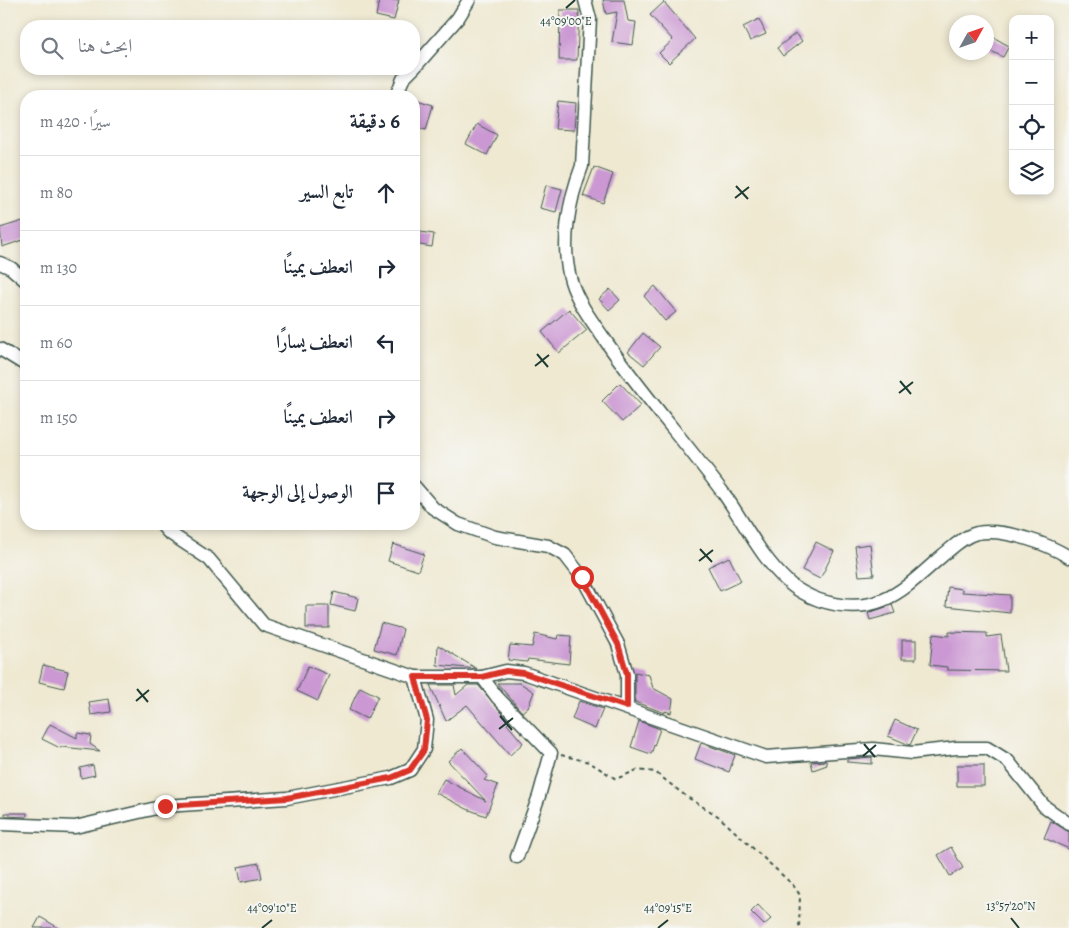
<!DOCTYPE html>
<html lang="ar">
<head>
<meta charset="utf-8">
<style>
  body { margin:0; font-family:Alegreya,Amiri,serif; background:#f6f6f7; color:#1f2937; direction:rtl }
  .controls { position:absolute; right:15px; top:15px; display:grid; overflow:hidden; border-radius:10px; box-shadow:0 2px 8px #0003 }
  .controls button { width:45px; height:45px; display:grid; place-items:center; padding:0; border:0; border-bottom:1px solid #e0e1e3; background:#fff; color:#1f2937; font:25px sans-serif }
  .compass { position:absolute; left:949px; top:15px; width:45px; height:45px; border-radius:50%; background:#fff; box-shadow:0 2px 8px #0003; rotate:50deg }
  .stop { position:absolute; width:15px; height:15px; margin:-11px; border:4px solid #d93025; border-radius:50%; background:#fff }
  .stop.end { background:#d93025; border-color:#fff; box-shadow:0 1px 5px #0008 }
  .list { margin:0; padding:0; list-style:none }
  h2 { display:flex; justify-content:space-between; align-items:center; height:65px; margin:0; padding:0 20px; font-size:21px }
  h2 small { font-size:16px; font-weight:400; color:#747a83 }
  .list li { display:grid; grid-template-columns:32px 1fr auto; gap:15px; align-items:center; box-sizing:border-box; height:75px; padding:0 20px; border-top:1px solid #e0e1e3 }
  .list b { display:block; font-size:19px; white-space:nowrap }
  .list em { font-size:16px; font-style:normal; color:#747a83 }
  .icon { flex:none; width:28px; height:28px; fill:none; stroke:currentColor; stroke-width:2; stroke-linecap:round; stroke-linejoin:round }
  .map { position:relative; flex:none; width:1069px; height:928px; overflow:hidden; direction:ltr }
  .search { position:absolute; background:#fff; box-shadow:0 2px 8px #0003; left:20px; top:20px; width:400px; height:55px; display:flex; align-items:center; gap:12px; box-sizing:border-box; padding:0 18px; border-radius:20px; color:#747a83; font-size:19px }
  .panel { position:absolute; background:#fff; box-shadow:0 2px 8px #0003; left:20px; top:90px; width:400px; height:440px; border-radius:20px; direction:rtl }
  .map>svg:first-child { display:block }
</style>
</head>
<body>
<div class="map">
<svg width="1069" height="928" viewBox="0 0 1069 928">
  <rect width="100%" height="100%" fill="#f6f6f2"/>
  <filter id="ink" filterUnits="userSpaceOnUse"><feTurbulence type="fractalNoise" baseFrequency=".02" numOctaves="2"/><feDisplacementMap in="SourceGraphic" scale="10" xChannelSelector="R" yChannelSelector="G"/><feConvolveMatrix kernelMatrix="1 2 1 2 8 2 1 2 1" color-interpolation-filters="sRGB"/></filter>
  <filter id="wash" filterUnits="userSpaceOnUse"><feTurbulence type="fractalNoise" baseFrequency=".0096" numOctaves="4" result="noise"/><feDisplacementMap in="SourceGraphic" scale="20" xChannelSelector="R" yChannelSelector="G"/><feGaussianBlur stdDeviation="1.12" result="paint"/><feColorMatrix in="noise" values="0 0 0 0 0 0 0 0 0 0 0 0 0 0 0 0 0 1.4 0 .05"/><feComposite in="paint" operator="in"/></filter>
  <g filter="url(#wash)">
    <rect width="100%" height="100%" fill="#efe9d2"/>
    <g id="blocks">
      <g fill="#cb98d3">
        <path d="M379,0h20l-5,20 -18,-4z"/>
        <path d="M603,0h21l4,21 8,1 -3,23 -21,-3 5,-30 -11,2z"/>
        <path d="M664,2l31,37 -26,24 -10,-10 14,-13 -23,-25z"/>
        <path d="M560,10h19l-2,50h-18z"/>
        <path d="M759,19l7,15 -16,7 -7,-14z"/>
        <path d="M796,33l6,8 -19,15 -6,-8z"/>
        <path d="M993,37l16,9 -6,11 -16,-8z"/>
        <path d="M414,99l19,6 -7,25 -12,-3z"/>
        <path d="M558,101l18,2 -2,27 -19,-1z"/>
        <path d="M477,124l20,11 -10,20 -21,-11z"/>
        <path d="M594,167l19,7 -10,29 -20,-7z"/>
        <path d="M546,185l16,4 -6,23 -16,-4z"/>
        <path d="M26,220v19l-24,8 -2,-19z"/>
        <path d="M414,231l20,3 -2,13 -18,-3z"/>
        <path d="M655,286l21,26 -11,9 -21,-25z"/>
        <path d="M610,289l10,11 -11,10 -10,-11z"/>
        <path d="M569,309l18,21 -28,23 -17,-21z"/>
        <path d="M643,333l17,14 -16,18 -16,-13z"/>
        <path d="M620,383l21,22 -19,17 -20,-21z"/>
        <path d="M816,542l18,9 -14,28 -18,-9z"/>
        <path d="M393,544l31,10 -6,17 -30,-10z"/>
        <path d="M870,544l4,31 -15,1 -4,-30z"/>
        <path d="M729,557l12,24 -21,10 -12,-24z"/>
        <path d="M948,587l14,2v3l48,3v18l-64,-7z"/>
        <path d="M334,592l24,6 -3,13 -24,-6z"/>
        <path d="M892,605l3,8 -25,7 -2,-7z"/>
        <rect x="306" y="606" width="23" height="22"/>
        <path d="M381,623l22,6 -6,26 -23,-6z"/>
        <path d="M949,632l38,1v4l14,-2 5,36 -59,-1v-3l-17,-2 3,-31 16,2z"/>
        <path d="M535,634l22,5 1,-4 13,1 -2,28 -41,-5 -1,3 -19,-2 2,-15 22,2z"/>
        <rect x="902" y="640" width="14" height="19"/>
        <path d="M438,645l39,24 -40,-4z"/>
        <path d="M43,665l25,6 -4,17 -25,-6z"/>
        <path d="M308,666l21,9 -11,26 -21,-10z"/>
        <path d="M635,672l14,3 4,13 20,11 -2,14 -6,-2v2l-30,-11z"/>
        <path d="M497,683h23l14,9 -6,15 -6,5z"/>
        <path d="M430,685h24l2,10 12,-10h10l32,37 -3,2 16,19 -13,12 -43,-50 -21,16z"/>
        <path d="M360,687l18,9 -11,23 -18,-9z"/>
        <path d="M109,699l2,13 -20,3 -2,-13z"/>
        <path d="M579,701l24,8 -8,20 -23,-10z"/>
        <path d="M895,720l22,10 -7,15 -22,-9z"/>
        <path d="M639,721l21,8 -9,25 -20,-7z"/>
        <path d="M50,724l27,14v-5l14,2 -1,9 10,7 -38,-4 -2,1 -18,-9z"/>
        <path d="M701,743l34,12 -6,17 -34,-13z"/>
        <path d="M462,748l26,28 -4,4 14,5 -12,31 -19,-7 -31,-16 8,-14 42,22 -38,-40z"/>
        <path d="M872,757v7l-25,-2v-3z"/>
        <path d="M826,761l1,4 -14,5 -2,-8z"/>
        <path d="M93,765l2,10 -14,3 -1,-10z"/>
        <rect x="957" y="765" width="27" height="21"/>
        <path d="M5,813h22v4l-22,-1z"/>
        <path d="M1051,821l18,11v17l-25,-11z"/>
        <path d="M951,847l12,21 -13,8 -12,-21z"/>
        <path d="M259,863l3,15 -21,4 -3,-15z"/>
        <path d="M758,905l13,14 -7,6 -13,-13z"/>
        <path d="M40,917l19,11h-25z"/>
      </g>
    </g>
  </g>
  <g filter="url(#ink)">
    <use href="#blocks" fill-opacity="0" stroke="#3e574c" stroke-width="1"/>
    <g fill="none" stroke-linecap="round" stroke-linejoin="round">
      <defs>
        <g id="street">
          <path d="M585,0l5,19 -8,147c-13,34 -22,79 -11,115 6,20 20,39 32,56 37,55 82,104 121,157 20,28 37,64 64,88 7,7 22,15 31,18 59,19 84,-10 124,-45 10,-8 21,-19 34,-22 27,-5 69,10 92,24"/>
          <path d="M414,68l44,-50 11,-18"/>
          <path d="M396,96l7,-17 10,-10"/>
          <path d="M0,263l11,5 15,13"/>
          <path d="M0,349l26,16"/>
          <path d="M414,486l19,22 25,16 37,13 53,9 17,9 17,22 36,67 9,30v33"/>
          <path d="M161,524l7,8 41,27 55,66 151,52h67l24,-6 18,2 242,84 107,-8 39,4 44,-5h31l21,13 36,45 25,18"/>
          <path d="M482,677l15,20 54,56 -12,43 -22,61"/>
          <path d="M0,824l75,3 90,-21 122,-8 104,-20 19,-8 14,-21 3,-29 -12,-43"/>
        </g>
      </defs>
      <use href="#street" stroke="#3e574c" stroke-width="15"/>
      <path stroke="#3e574c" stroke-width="2" stroke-dasharray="4 4" stroke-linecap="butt" d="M561,755l28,7 27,17 21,-9 18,2 32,25 31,19 75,69 7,10 -1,33"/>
      <use href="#street" stroke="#fff" stroke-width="12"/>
    </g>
  </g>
  <g fill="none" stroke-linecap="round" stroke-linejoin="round" filter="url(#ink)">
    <path stroke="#d93025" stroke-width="6" d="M165,806l122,-8 104,-20 19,-8 14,-20 3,-30 -12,-43h67l24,-6 18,2 103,34v-33l-9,-30 -36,-67"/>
  </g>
  <path fill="none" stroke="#1f3d34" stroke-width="2" d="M566,8l9,-8M736,186l12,13M735,198l14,-11M537,354l11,13M535,366l14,-11M900,381l11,13M899,393l14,-11M700,549l12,13M699,561l14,-11M137,689l11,13M136,701l13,-11M500,716l12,14M499,729l14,-11M864,744l11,13M863,756l13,-11M1011,918l8,10M262,928l10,-8M658,928l10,-8"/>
  <g font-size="12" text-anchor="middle" fill="#1f3d34" stroke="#f6f6f2" stroke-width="4" stroke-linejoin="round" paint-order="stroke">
    <text x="566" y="25">44°09'00"E</text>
    <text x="1011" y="910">13°57'20"N</text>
    <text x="272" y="912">44°09'10"E</text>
    <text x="668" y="912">44°09'15"E</text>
  </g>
</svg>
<div class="controls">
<button>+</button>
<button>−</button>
<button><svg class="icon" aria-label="locate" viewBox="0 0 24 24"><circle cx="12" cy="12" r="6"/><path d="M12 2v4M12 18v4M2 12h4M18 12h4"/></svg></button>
<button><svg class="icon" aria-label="layers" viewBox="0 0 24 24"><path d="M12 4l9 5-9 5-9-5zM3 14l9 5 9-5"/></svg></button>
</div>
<svg class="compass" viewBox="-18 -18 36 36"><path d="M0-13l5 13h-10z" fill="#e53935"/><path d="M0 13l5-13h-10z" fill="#747a83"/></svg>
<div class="stop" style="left:582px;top:577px"></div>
<div class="stop end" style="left:165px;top:806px"></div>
<div class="search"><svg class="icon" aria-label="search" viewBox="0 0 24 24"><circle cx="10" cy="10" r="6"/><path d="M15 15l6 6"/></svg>ابحث هنا</div>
<section class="panel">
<h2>6 دقيقة<small>سيرًا · 420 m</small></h2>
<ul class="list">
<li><svg class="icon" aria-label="ahead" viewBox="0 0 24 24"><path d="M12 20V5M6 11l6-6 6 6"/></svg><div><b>تابع السير</b></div><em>80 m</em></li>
<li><svg class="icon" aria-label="right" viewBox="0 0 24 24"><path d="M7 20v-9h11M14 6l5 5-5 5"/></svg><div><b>انعطف يمينًا</b></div><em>130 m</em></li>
<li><svg class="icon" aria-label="left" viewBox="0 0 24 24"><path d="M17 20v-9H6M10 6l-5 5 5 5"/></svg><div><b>انعطف يسارًا</b></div><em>60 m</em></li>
<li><svg class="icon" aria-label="right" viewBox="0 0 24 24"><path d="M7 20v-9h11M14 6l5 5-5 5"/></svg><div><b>انعطف يمينًا</b></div><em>150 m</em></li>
<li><svg class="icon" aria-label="arrive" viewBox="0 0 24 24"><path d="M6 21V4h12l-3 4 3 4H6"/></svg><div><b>الوصول إلى الوجهة</b></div></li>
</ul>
</section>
</div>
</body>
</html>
